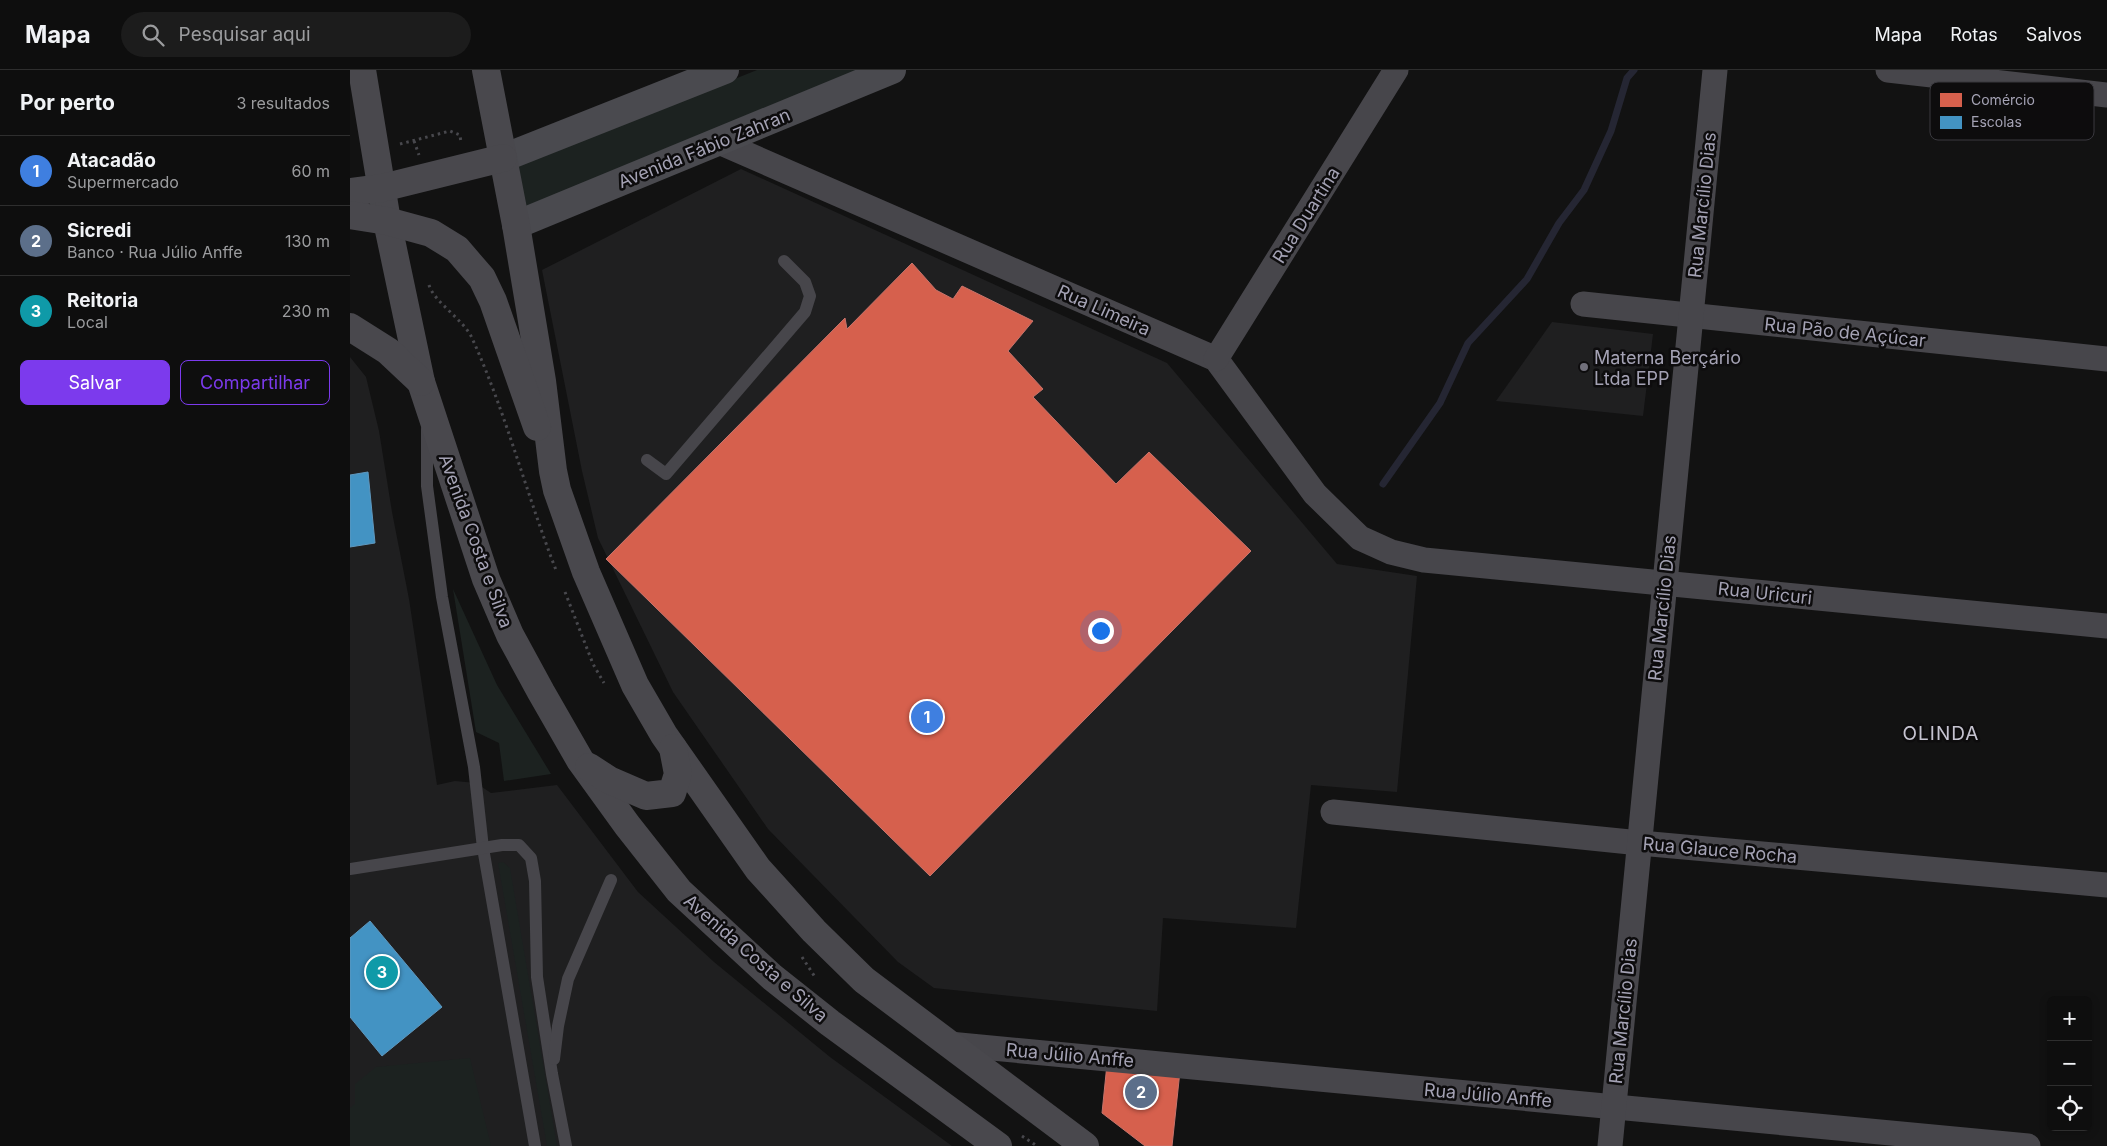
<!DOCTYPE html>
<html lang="pt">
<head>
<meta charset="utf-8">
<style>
  body { margin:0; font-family:Inter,sans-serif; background:#1c1c1c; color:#f1f3f6 }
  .controls { position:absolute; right:15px; bottom:15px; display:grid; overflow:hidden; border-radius:8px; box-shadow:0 2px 8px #0003 }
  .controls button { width:45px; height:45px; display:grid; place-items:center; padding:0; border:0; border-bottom:1px solid #2e2e2e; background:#0e0e0e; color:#f1f3f6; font:25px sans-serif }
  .you { position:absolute; left:750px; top:560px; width:18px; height:18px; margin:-12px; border:4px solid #fff; border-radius:50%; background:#1a73e8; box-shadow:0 0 0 8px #1a73e833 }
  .badge { display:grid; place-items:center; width:32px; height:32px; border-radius:50%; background:#7c3aed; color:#fff; font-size:16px; font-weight:700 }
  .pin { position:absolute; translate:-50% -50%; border:2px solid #fff; box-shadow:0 1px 5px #0006 }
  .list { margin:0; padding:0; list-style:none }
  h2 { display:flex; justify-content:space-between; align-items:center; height:65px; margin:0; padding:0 20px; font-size:21px }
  h2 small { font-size:16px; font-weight:400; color:#9b9c9e }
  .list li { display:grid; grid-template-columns:32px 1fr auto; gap:15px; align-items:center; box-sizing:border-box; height:70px; padding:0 20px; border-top:1px solid #2e2e2e }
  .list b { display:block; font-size:19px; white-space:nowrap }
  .list p { margin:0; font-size:16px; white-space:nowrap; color:#9b9c9e }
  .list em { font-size:16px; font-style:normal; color:#9b9c9e }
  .actions { display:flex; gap:10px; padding:15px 20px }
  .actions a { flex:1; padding:11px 0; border:1px solid #7c3aed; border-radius:8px; text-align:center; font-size:18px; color:#7c3aed }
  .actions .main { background:#7c3aed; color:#fff }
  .icon { flex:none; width:28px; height:28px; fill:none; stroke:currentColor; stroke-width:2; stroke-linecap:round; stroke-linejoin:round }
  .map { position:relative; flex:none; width:1757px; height:1076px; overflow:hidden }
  header { display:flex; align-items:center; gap:30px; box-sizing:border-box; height:70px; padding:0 25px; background:#0e0e0e; border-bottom:1px solid #2e2e2e }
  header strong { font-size:24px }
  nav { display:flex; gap:28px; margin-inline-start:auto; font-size:18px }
  .search { width:350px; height:45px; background:#1c1c1c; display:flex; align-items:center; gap:12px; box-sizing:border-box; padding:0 18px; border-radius:28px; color:#9b9c9e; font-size:19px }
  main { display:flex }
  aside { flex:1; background:#0e0e0e }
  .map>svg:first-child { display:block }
</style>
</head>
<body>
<header>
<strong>Mapa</strong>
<div class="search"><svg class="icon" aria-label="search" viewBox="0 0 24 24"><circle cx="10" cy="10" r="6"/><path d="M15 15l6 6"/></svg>Pesquisar aqui</div>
<nav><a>Mapa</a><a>Rotas</a><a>Salvos</a></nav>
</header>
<main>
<aside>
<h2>Por perto<small>3 resultados</small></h2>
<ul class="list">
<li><span class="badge" style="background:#3f7fe0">1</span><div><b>Atacadão</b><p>Supermercado</p></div><em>60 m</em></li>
<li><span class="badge" style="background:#5c6f8a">2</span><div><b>Sicredi</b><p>Banco · Rua Júlio Anffe</p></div><em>130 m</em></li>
<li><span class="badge" style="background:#0f9aa8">3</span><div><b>Reitoria</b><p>Local</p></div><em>230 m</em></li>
</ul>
<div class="actions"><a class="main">Salvar</a><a>Compartilhar</a></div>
</aside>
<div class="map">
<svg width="1757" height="1076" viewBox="0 0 1757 1076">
  <rect width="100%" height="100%" fill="#121212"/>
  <g fill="#1f1f20">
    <path d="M391,99l426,194 170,201 80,12 -20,216 -86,-7 -15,143 -133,-10 -6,93 -223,-23 -36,-26 -130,-133 -95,-137 -75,-154 -16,-67 -40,-201z"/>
    <path d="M1202,252l101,12 -10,82 -147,-15z"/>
    <path d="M0,287l16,20 13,54 13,81 17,87 28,186 18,-4 21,2 15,10 66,-8 81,107 76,70 116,95 122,89h-602z"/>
  </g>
  <g fill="#1c2220">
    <path d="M407,0h115l-351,143 -8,-45z"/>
    <path d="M103,519l44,96 54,89 -47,7 -5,-38 -23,-11z"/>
    <path d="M153,792l7,6 47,278h-10l-49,-283z"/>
    <path d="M120,988l21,88h-141v-38l5,-4v-20l21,-17z"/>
  </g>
  <g fill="#d6604d" stroke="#c7746c">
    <path d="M562,193l24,27 17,9 9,-13 71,35 -25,30 35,38 -10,8 83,87 33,-32 102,99 -321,325 -324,-317 239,-241 2,11z"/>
    <path d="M757,994l73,7 -8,75h-27l-43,-33z"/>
  </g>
  <g fill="#4393c3" stroke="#6098be">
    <path d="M18,402l7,71 -25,4v-72z"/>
    <path d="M20,851l72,86 -60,49 -32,-39v-79z"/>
  </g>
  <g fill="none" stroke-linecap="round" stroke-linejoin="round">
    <path stroke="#252633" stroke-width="7" d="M1033,414l57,-81 28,-60 59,-64 32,-56 25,-33 27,-59 16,-53 7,-8"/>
    <g stroke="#48484d" stroke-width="3" stroke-dasharray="2.5 4" stroke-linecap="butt">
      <path d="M64,71l5,14"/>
      <path d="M50,74l50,-13 10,4 1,8"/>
      <path d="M79,215c5,17 35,35 43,53 34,75 54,155 84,232"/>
      <path d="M215,522l28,72 11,19"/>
      <path d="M452,887l13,20"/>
      <path d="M672,1066l15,10"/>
    </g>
    <g stroke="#47464b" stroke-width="12">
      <path d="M77,359v57l15,111 32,170 9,81 52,298"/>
      <path d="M297,390l19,14 139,-162 5,-16 -5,-14 -21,-21"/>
      <path d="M0,799l152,-24h17l12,13 4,23 2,96 15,97 14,72"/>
      <path d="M204,989l4,-33 10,-47 43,-99"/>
    </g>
    <g stroke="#47464b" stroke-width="25">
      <path d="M1538,0l219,25"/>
      <path d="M369,72l497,217 99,135 45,44 31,14 33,8 683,66"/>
      <path d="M1233,234l524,55"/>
      <path d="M866,289l180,-289"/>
      <path d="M983,742l307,31 467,42"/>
      <path d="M599,974l1079,102"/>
      <path d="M1260,1076l105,-1076"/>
    </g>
    <g stroke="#4a4a4f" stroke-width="28">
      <path d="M153,88l222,-88"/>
      <path d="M166,155l376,-155"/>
    </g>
    <g stroke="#49484d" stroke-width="28">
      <path d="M12,0l25,151 34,161 65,197 24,56 31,57 39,68 47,65 52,66 93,86 58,46 168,123"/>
      <path d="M136,0l30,155 26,156 11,90 4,19 29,82 49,113 29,50 94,134 56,62 50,49 221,166"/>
      <path d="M0,122l32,-4 121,-30"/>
      <path d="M0,145l37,6 44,12 26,16 25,29 11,23 44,126"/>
      <path d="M0,257l38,24 33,31"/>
      <path d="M239,697l20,13 37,16 26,-3 6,-19 -5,-26"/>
    </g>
  </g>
  <circle fill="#71707b" stroke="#0d0c0d" stroke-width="2" cx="1234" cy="297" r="5"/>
  <g text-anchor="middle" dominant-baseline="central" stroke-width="5" stroke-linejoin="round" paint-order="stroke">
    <g font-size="18" fill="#a4a2b4" stroke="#0d0c0d">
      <text transform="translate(354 78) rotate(-22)">Avenida Fábio Zahran</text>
      <text transform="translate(1352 135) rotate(-84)">Rua Marcílio Dias</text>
      <text transform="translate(956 145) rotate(-58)">Rua Duartina</text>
      <text transform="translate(754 240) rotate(24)">Rua Limeira</text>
      <text transform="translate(1495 262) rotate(6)">Rua Pão de Açúcar</text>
      <text transform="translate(126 471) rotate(70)">Avenida Costa e Silva</text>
      <text transform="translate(1415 523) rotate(6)">Rua Uricuri</text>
      <text transform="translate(1312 538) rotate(-84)">Rua Marcílio Dias</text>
      <text transform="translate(1370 780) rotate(5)">Rua Glauce Rocha</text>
      <text transform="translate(406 888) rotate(41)">Avenida Costa e Silva</text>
      <text transform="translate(1273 941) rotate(-84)">Rua Marcílio Dias</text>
      <text transform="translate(720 985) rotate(5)">Rua Júlio Anffe</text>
      <text transform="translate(1138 1025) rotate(5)">Rua Júlio Anffe</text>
    </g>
    <g font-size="18" fill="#a4a2b4" stroke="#0d0c0d" text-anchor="start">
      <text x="1244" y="287">Materna Berçário<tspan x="1244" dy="21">Ltda EPP</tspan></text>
    </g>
    <g font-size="19" letter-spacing="1" fill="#c5c3d0" stroke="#0d0c0d">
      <text x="1591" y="663">OLINDA</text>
    </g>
  </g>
  <rect x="1580" y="12" width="164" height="58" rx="8" fill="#0d0c0d" stroke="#3a393f" stroke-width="1"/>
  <rect x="1590" y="23" width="22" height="14" fill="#d6604d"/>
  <rect x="1590" y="46" width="22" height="13" fill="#4393c3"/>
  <g font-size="14" fill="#a4a2b4">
    <text x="1621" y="35">Comércio</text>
    <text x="1621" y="57">Escolas</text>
  </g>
</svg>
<div class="controls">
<button>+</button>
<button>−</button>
<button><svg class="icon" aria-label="locate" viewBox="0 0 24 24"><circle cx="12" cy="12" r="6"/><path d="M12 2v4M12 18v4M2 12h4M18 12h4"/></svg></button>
</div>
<div class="you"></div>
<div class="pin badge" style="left:577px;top:647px;background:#3f7fe0">1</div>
<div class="pin badge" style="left:791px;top:1022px;background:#5c6f8a">2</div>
<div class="pin badge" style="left:32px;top:902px;background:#0f9aa8">3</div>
</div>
</main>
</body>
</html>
